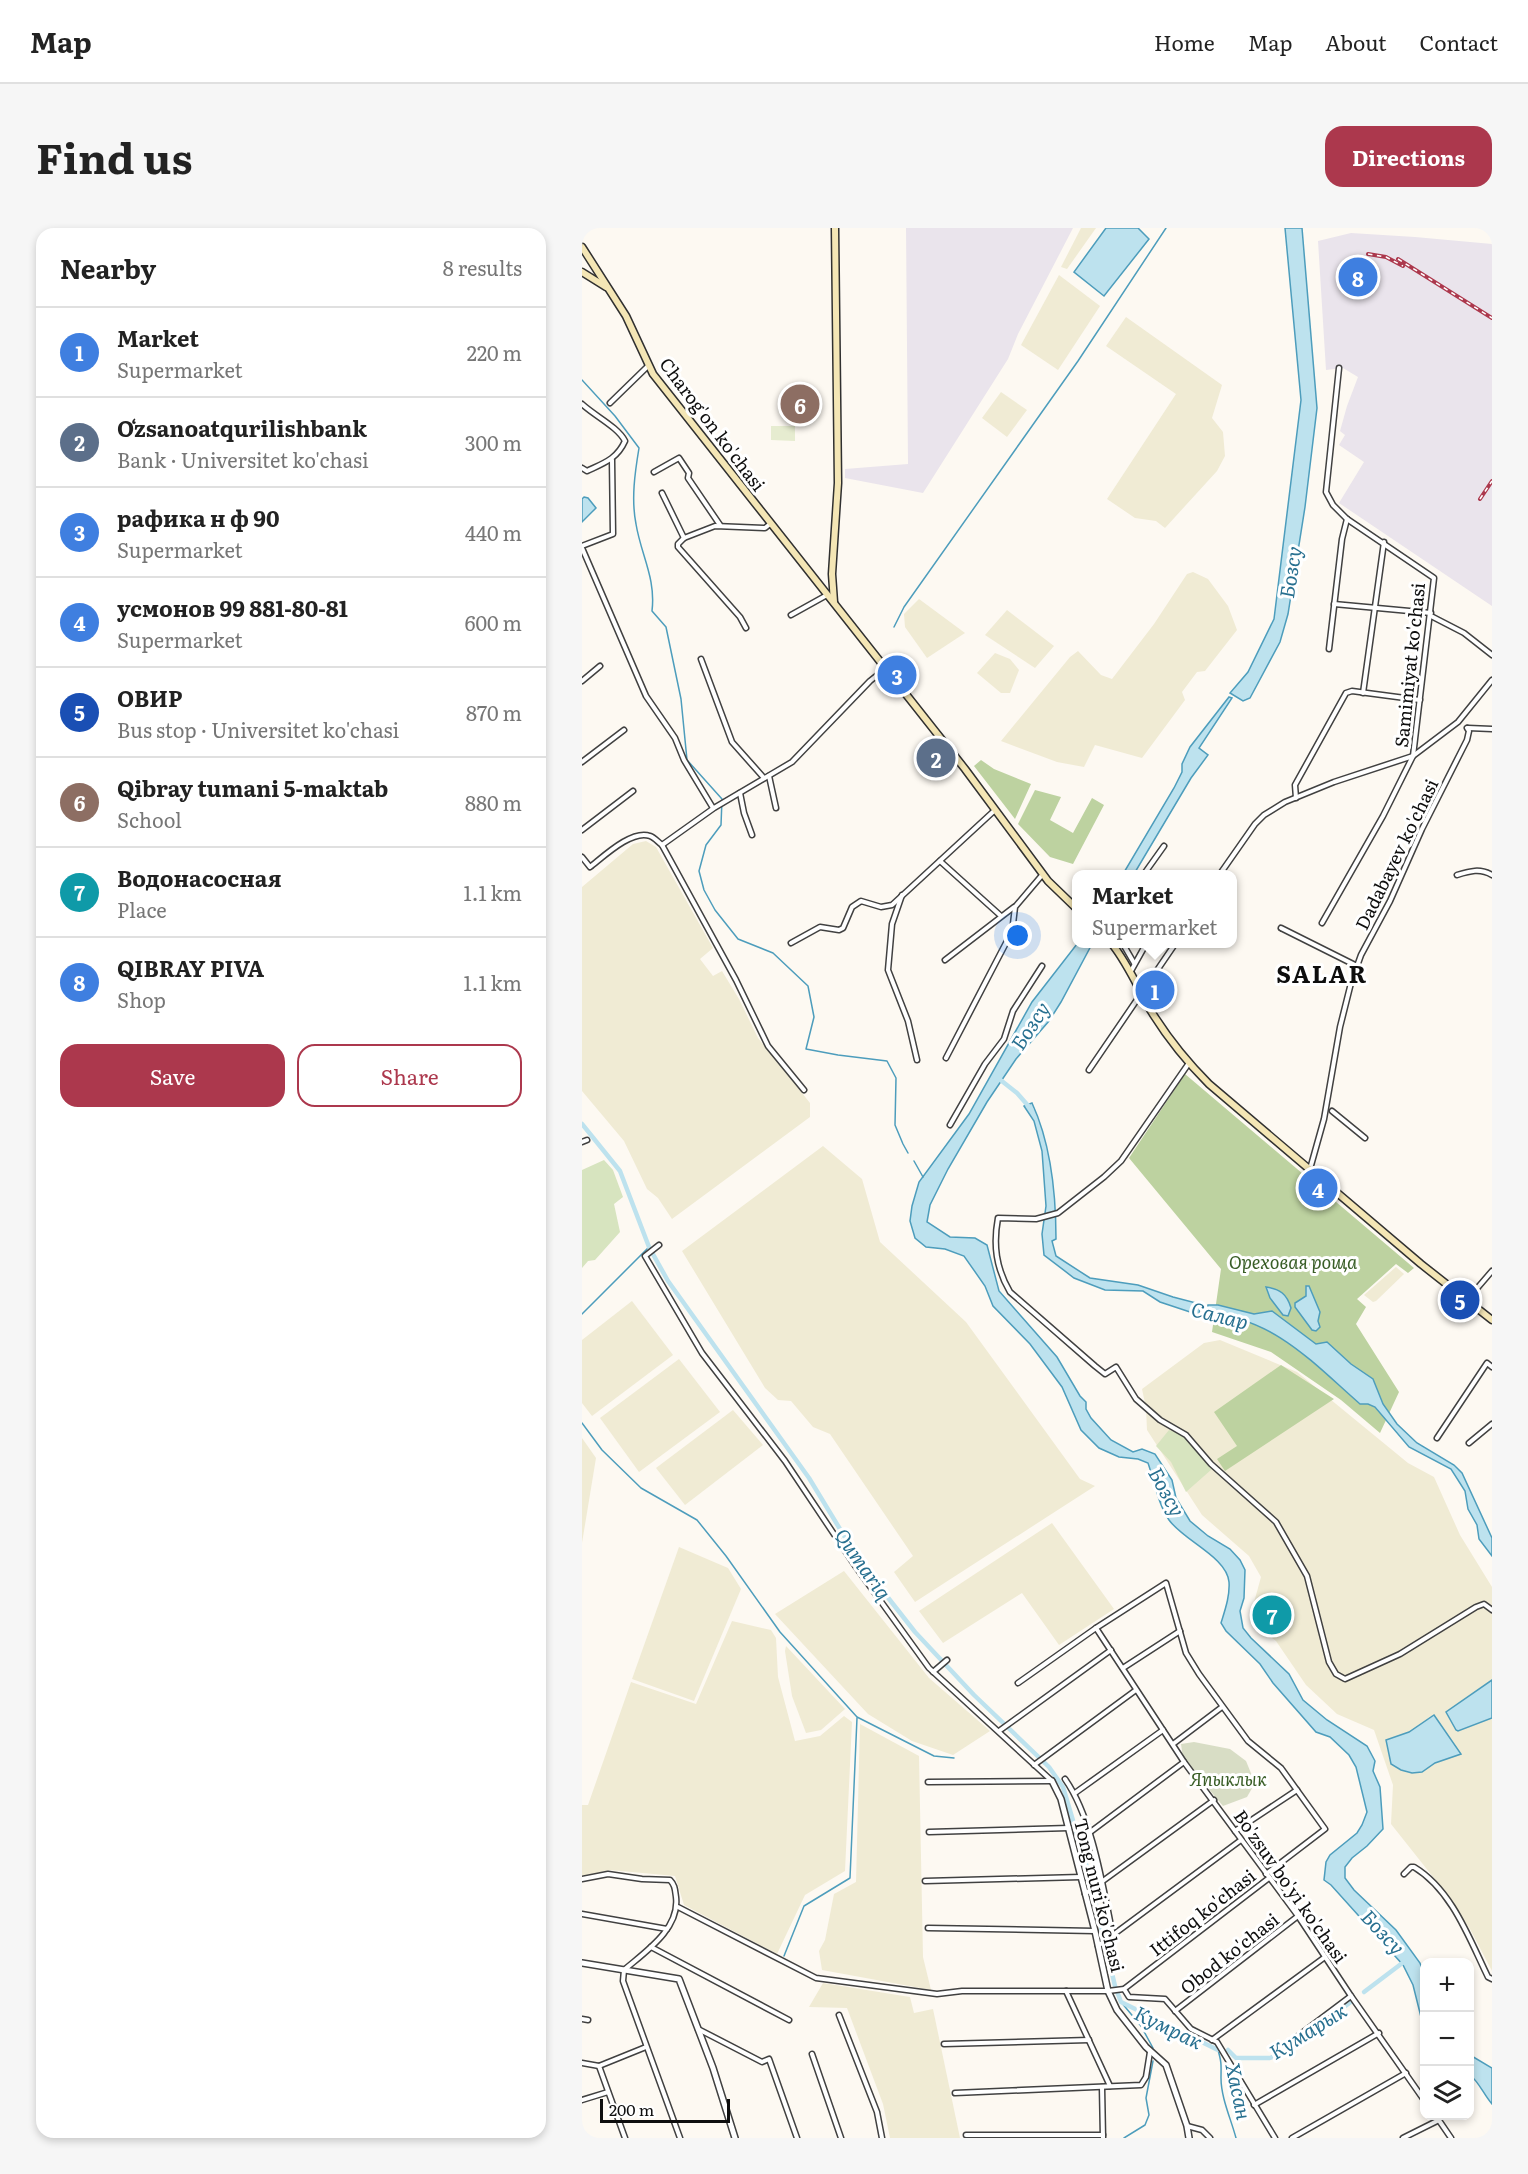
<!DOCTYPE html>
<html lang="en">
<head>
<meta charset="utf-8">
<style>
  body { margin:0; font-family:Literata,serif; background:#f6f6f6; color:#222 }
  .controls { position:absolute; right:18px; bottom:18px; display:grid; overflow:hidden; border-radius:12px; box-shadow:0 3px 9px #0003 }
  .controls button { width:54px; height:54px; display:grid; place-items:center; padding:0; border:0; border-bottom:2px solid #e0e0e0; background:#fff; color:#222; font:30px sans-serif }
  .scale { position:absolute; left:18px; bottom:15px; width:130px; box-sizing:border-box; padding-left:6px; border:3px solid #0e0e0e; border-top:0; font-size:16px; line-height:21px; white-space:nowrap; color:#0e0e0e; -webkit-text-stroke:4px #fff; paint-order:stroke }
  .you { position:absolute; left:436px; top:708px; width:21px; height:21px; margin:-15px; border:4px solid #fff; border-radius:50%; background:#1a73e8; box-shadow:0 0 0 9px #1a73e833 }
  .badge { display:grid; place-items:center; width:39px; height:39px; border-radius:50%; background:#ac384d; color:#fff; font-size:20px; font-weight:700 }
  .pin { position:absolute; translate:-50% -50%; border:3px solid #fff; box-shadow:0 2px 6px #0006 }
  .popup { position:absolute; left:490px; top:642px; width:165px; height:78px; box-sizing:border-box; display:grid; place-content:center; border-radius:12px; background:#fff; filter:drop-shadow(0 2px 4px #0005); font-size:20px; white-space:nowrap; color:#767676 }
  .popup b { font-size:22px; color:#222 }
  .popup::after { content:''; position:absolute; left:50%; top:100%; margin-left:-12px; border:12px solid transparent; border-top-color:#fff }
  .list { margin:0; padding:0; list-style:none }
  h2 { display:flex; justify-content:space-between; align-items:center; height:78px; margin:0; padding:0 24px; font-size:26px }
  h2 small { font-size:20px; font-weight:400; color:#767676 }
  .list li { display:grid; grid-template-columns:39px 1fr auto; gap:18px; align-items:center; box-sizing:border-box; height:90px; padding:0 24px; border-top:2px solid #e0e0e0 }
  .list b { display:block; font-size:22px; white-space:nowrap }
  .list p { margin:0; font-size:20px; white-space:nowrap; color:#767676 }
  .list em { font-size:20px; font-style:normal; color:#767676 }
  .actions { display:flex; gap:12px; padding:18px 24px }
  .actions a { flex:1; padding:14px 0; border:2px solid #ac384d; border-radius:18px; text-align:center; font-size:21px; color:#ac384d }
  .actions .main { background:#ac384d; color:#fff }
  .icon { flex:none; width:33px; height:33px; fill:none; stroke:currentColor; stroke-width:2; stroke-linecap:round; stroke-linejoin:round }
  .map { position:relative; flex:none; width:910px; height:1910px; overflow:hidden; border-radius:18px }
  header { display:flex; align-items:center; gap:36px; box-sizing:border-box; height:84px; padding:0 30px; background:#fff; border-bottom:2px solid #e0e0e0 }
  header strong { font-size:28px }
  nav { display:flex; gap:33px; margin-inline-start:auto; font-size:21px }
  .intro { display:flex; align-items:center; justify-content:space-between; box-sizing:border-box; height:144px; padding:0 36px }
  h1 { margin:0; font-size:42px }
  .button { padding:15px 27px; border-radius:18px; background:#ac384d; color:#fff; font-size:21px; font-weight:700 }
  main { display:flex; gap:36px; padding:0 36px }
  aside { flex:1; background:#fff; border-radius:18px; box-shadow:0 3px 9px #0003 }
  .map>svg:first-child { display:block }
</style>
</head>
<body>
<header>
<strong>Map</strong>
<nav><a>Home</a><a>Map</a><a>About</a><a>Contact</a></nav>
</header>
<div class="intro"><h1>Find us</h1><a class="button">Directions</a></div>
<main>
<aside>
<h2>Nearby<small>8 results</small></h2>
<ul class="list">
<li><span class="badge" style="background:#3f7fe0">1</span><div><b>Market</b><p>Supermarket</p></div><em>220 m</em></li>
<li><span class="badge" style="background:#5c6f8a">2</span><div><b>Oʻzsanoatqurilishbank</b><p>Bank · Universitet ko'chasi</p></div><em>300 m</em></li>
<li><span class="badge" style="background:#3f7fe0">3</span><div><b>рафика н ф 90</b><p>Supermarket</p></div><em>440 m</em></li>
<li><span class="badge" style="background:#3f7fe0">4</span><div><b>усмонов 99 881-80-81</b><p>Supermarket</p></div><em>600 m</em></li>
<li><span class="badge" style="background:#1a4fb4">5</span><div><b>ОВИР</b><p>Bus stop · Universitet ko'chasi</p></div><em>870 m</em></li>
<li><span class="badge" style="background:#8d6e63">6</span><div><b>Qibray tumani 5-maktab</b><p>School</p></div><em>880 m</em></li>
<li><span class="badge" style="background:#0f9aa8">7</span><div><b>Водонасосная</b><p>Place</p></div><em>1.1 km</em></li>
<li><span class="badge" style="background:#3f7fe0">8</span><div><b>QIBRAY PIVA</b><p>Shop</p></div><em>1.1 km</em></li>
</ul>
<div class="actions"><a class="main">Save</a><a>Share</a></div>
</aside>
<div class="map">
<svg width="910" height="1910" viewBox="0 0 910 1910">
  <rect width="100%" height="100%" fill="#fdf9f2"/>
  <g fill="#eae4ec">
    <path d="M324,0h167l-55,106 -10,25 -85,134 -78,-15v-9l63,-5z"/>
    <path d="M769,5l64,4 77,7v362l-153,-103 25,-41 -25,-17 6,-10 -5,-4 7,-25 11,-29 -15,-9 -17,2 -8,-129z"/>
  </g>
  <g fill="#f0ebd4">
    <path d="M499,0h15l-29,41 -6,-2z"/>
    <path d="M477,47l41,31 -42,64 -37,-25z"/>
    <path d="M544,89l96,68 -10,33 11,14 2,24 -8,15 -52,57 -9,-7 -21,-3 -28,-19 69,-105 -70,-48z"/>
    <path d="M419,164l26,18 -20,27 -25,-19z"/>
    <path d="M611,344l15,7 20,27 9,24 -32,41 -8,1 -15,20 3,8 -43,58 -47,-13 -11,22 -27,-5 -56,-21 69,-84 8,-6 23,24 11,4 42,-55 33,-50z"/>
    <path d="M337,371l46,34 -38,25 -22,-31 -1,-13z"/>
    <path d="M425,382l47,36 -19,22 -50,-33z"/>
    <path d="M413,425l15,6 9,11 -9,23h-9l-24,-20z"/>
    <path d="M64,613l10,6 57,101 -13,11 13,17 9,-5 17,28 19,39 52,65v14l-138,102 -14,-21 -11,-9 -23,-48 -42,-50v-204l51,-43z"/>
    <path d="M241,918l39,33 18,63 86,80 114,157 15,7 -180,116 -21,-30 19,-16 -83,-122 -17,-7 -22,-26 -13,-1 -13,-12 -83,-137z"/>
    <path d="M814,1039l8,7 -28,27 -3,1 -9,-7z"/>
    <path d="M50,1073l41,54 -81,61 -10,-13v-63z"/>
    <path d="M638,1112l77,32 111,91 26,14 26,58 32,52v384l-22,-42 -29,-42 -50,-63 2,-39 -19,-55 -37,-16 -31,-29 -30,-44 -20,-15 -3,-20 8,-29 -12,-21 -47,-41 -55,-85 -1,-22 -4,-19 62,-46z"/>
    <path d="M97,1131l41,53 -81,60 -39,-54z"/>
    <path d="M151,1182l30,35 -78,60 -29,-37z"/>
    <path d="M0,1210l14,20 -14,85z"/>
    <path d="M470,1295l62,86 -55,36 -37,-52 -79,50 -24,-32z"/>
    <path d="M97,1319l49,21 13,21 -47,112 -62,-22z"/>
    <path d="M262,1343l85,107 61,53 -37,24 -41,-14 -44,-27 -93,-100z"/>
    <path d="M150,1393l39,9 5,8 2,39 17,64 25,-5 24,-20 8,6 -7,149 -40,24 -28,59 -93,-49 -9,-29 -65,-6 -28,6v-71h6l43,-123 65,22z"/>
    <path d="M204,1418l59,63 -24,21 -15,3 -14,-37 -7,-45z"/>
    <path d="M278,1496l59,32 4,201 8,33 -109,-20 -3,-19 6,-11 9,-46 22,-12z"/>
    <path d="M241,1755l87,14 4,16 19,-4 27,129h-70l-7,-34 -36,-96 -38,-1z"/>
  </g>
  <g fill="#d7e4bf">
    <path d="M22,932l9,10 10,27 -9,7 6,28 -25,28 -7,1 -6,7v-98z"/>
    <path d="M587,1202l17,6 26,33 -26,23 -15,-30 -15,-16z"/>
  </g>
  <g fill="#bdd2a0">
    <path d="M399,532l13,9 37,15 -16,35 -41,-53z"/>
    <path d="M453,562l26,7 -11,23 23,13 19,-35 12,7 -31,59 -23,-7 -32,-33z"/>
    <path d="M603,846l229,194 -6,5 -12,-9 -39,35 9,8 -10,17 43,68 -19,41 -39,-33 -70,-48 -59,-20 9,-63 -92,-111z"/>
    <path d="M699,1137l53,34 -109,72 -8,-12 20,-13 -23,-34z"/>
  </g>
  <path fill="#d8ddc5" d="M612,1514l36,7 16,12 9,22 -8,14 -24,9 -40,-48 -2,-14z"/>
  <path fill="#e6ecd0" d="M189,198h24v15l-24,-1z"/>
  <g fill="#bde2ee" stroke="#4d9dbc" stroke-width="1.5">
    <path d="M524,0h32l11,11 -45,57 -30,-24z"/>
    <path d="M703,0h17l15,180 -12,99 -17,107 -8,28 -30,56 -7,3 -13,-8 18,-21 26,-53 27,-219z"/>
    <path d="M2,269l4,1 8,10 -14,14v-23z"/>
    <path d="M647,469l3,1 -33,50 9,7 -17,23 -57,96h-11l51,-86 8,-16v-8l8,-17z"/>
    <path d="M495,716h15l-31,58 -12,19 -33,38 -29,43 -39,67 -18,36 -3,17 23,15 25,1 12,7 12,46 58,66 23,39 6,6v7l5,9 20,22 22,12 9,-3 13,5 17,26 4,18 14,23 18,15 22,13 10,11 5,10 -1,28 -4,13 3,17 8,10 38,36 14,26 24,20 40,26 8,15 -2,10 7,16 3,42 -16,17 -15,12 -7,9v11l9,12 42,40 24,33 4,11v55l-11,-44 -10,-20 -72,-80 -7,-5 2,-18 4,-7 27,-22 5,-8 5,-13 -11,-45 -7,-12 -19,-18 -14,-5 -43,-49 -13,-19 -34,-33 -5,-8c4,-13 9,-27 8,-41 -2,-25 -45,-41 -60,-62 -11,-16 -15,-40 -21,-57l-10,-4 -19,-2 -20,-9 -18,-18 -19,-43 -32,-43 -37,-38 -8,-20 -21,-30 -19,-7 -19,-2 -11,-9 -5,-17 2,-15 7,-24 50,-68 63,-112z"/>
    <path d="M450,875c19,41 24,91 24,136l-4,2 4,15 34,22 48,7 35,12 27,7 -1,11 -39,-13 -17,-11 -38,-1 -31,-12 -30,-23 -2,-21 4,-28 -4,-55 -8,-30 -10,-15z"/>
    <path d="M724,1058h3l11,26 -2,9 2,6 -4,4 -4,-1 -17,-23v-4l11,-7z"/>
    <path d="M684,1059c14,2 21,7 25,21l-3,8 -5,-1 -13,-17z"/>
    <path d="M626,1077h10l36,9 18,-3 44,33 11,-2 24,22 22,15 10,25 14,20 20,19 37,22 8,8 30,65v18l-13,-17 -2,-14 -9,-16 -3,-18 -14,-22 -42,-22 -34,-40 -7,-3h-8c-47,-41 -86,-86 -153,-91z"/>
    <path d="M910,1452v38l-34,13 -2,-1 -10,-18z"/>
    <path d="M852,1487l27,39 -26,9 -13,9 -10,1 -11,-3 -10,-6 -5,-24 23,-8z"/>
    <path d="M888,1827l22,13v36c-8,-9 -13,-22 -22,-29z"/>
  </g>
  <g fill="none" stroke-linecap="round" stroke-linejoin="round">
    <g stroke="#4d9dbc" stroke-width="1.5">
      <path d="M0,152l33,36 24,32c-4,24 -8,51 -3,76 5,31 20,54 16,87l14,16 15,72 6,61 35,39 -1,26 -15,20 -7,26 5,19 11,20 23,29 35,14 35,33 6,31 -8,32 32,6 49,6 9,17 -1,47 8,19 5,9"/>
      <path d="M312,399l10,-20 174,-246 88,-133"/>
      <path d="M332,933l9,16"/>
      <path d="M0,1086l67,-67"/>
      <path d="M0,1195l20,27 39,38 56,32 29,36 54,76 77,85 77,39 20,2"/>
      <path d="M202,1728l20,-50 46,-28 7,-160"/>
      <path d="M539,1774l20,24 12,22"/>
      <path d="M636,1822c4,14 3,15 3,28 0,20 10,41 15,60"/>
      <path d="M542,1910l21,-13 4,-10 -3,-17 7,-37"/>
    </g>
    <g stroke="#bde2ee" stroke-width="4.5">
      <path d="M416,850l19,15 14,16"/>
      <path d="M0,896l38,47 29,76 19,34 141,197 51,84 55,70 59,63 75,72 14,20 25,84 27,115 6,16 97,48"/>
      <path d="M612,1077l18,5"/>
      <path d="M782,1764l41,-31"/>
      <path d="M646,1822l8,8h34l13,-5 69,-52"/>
    </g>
    <defs>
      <g id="minor">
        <path d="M28,175l38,-37"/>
        <path d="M0,176c13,12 36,23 43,37 -8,18 -21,22 -38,30l-5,-3"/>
        <path d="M72,244l25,-14 10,15 -1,5 32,47"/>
        <path d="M80,265l22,45"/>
        <path d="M0,318l31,-12 -1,-74"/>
        <path d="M0,320l64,148 29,42 9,22 29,48"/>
        <path d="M752,376l97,9"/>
        <path d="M209,387l36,-20"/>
        <path d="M849,388l33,17 28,22"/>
        <path d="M164,400l-6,-11 -62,-70v-3l6,-6 31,-12 50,2 5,-4"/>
        <path d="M747,421l13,-110 5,-20"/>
        <path d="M119,431l31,83 32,36"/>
        <path d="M0,453l18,-15"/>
        <path d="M781,465l21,-151"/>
        <path d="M886,500l24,1"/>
        <path d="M0,534l42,-32"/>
        <path d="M187,548l7,32"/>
        <path d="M158,565l4,20 8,22"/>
        <path d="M714,570l-1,-13 51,-92 6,-2 68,9"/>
        <path d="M0,602l51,-39"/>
        <path d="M80,617l52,-37 78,-46 78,-81 15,-12"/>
        <path d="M0,629l8,10c13,-10 42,-38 60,-31 4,1 8,6 12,9l74,135 32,66 36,44"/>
        <path d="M358,633l61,55"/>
        <path d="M562,646l20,-28"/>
        <path d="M638,646l35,-50 9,-9 21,-13 49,-20 79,-26 45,-34 34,-42"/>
        <path d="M875,647c13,-4 23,-7 35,0"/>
        <path d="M320,667l-10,29 -4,46 20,51 9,39"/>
        <path d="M740,695l61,-107 30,-60 21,-178 -87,-59 -14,-14 -7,-13 13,-124"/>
        <path d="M699,700l76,38"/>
        <path d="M209,715l29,-16 19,3 4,-2 9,-21 9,-6 20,6 11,-2 103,-95"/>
        <path d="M541,716l11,19"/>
        <path d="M363,732l69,-53"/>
        <path d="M549,743l15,-27"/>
        <path d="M364,830l61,-117 6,-17 2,-17 28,-33"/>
        <path d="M607,835l-68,98 -17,16 -46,36 -22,6 -38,-1c-5,27 -2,50 12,74l85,74 10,8 11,-7 20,32 24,21 26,15 25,29 65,58 31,54 22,86 7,12 9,5 55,-25 76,-47 8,-3 8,6"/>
        <path d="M507,842l86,-126"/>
        <path d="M750,883l33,27"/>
        <path d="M368,897l35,-61 19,-25 9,-28 29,-45"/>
        <path d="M0,914l5,-2"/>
        <path d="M728,941l14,-50 16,-92 11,-44 10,-28 29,-54 32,-72 45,-89 2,-9 -2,-3"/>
        <path d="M77,1017l-14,11 57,97 83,108 71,106 73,101 123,113"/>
        <path d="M885,1072l25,-29"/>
        <path d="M855,1210l50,-75 5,4"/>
        <path d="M887,1215l23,-19"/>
        <path d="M514,1400l88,134 114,154 53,80 73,104"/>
        <path d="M541,1440l57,-37"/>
        <path d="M351,1444l14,-12"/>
        <path d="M436,1455l78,-55 70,-45 20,70 13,21 49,67 33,27 44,61 -59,45"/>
        <path d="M417,1503l112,-81"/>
        <path d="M591,1516l49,-37"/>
        <path d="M452,1537l102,-75"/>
        <path d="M483,1551c28,40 38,109 48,157"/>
        <path d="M346,1554l124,-1"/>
        <path d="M493,1565l88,-63"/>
        <path d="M653,1603l62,-41"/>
        <path d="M347,1604l140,-4"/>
        <path d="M507,1605l95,-71"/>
        <path d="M822,1646l7,-7h3c38,23 55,71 74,110l4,2"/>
        <path d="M0,1651l26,-5 34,5 28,1c5,5 5,10 6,17 4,32 -31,55 -52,73l-1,11 57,157"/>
        <path d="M343,1653l156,-4"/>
        <path d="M503,1666l129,-94"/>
        <path d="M96,1679l138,71 121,16 25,-3h146l16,-2 145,-111"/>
        <path d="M0,1686l85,15"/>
        <path d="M346,1700l167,3"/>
        <path d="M516,1718l143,-106"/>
        <path d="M69,1719l138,73"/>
        <path d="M542,1761l5,8 36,2 26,30 26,13 58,96"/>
        <path d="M484,1763l44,95"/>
        <path d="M593,1783l123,-95"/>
        <path d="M257,1787l38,97 5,26"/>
        <path d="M0,1791l6,1"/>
        <path d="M116,1801l64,33 7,-3 28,79"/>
        <path d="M630,1812l113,-83"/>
        <path d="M362,1816l145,-4"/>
        <path d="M696,1823l73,-55"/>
        <path d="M230,1826l29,84"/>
        <path d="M0,1835l17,3 47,-19"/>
        <path d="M17,1838l26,72"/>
        <path d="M520,1859l1,51"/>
        <path d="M373,1865l186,-8 5,-8 4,-25"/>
        <path d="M0,1872l26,-8"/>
        <path d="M672,1877l125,-72"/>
        <path d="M854,1888l15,22"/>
        <path d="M605,1898l15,4 8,8"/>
        <path d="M384,1907h137"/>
        <path d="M710,1910l114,-65"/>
        <path d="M821,1910l36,-18"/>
      </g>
      <g id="tertiary">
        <path d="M470,1553l9,18 34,132 13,60 9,19 29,37 20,18 21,61 2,12"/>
        <path d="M0,1735l97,16 34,89 22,70"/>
      </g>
      <g id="secondary">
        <path d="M0,19l44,69 27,58 312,395 83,112 29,28"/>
        <path d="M0,44l24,15"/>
        <path d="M252,374l-2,-28 6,-91 -3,-255"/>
        <path d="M530,716c16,20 26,44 39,67 16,26 36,51 58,73l212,180 71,56"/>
      </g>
    </defs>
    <use href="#minor" stroke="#414141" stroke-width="7"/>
    <use href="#tertiary" stroke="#414141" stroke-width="8"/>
    <use href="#secondary" stroke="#303030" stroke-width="9"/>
    <use href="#minor" stroke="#fff" stroke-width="4"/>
    <use href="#tertiary" stroke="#fff" stroke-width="5"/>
    <use href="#secondary" stroke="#f4e6b5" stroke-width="6"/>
    <defs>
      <g id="rail">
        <path d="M786,26l18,3 17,9"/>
        <path d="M816,31l94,59"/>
        <path d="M898,271l12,-18"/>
      </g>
    </defs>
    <use href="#rail" stroke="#ac384d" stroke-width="4"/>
    <use href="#rail" stroke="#fff" stroke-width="1.5" stroke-dasharray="4.5" stroke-linecap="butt"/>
  </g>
  <g text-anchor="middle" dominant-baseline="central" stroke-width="6" stroke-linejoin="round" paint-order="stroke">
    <g font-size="18" fill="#0e0e0e" stroke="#fff">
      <text transform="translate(131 196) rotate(53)">Charog'on ko'chasi</text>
      <text transform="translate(827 437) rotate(-84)">Samimiyat ko'chasi</text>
      <text transform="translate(814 626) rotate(-64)">Dadabayev ko'chasi</text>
      <text transform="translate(709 1658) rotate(55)">Bo'zsuv bo'yi ko'chasi</text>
      <text transform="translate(518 1667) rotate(76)">Tong nuri ko'chasi</text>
      <text transform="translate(620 1684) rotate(-38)">Ittifoq ko'chasi</text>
      <text transform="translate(647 1725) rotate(-38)">Obod ko'chasi</text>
    </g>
    <g font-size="18" font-style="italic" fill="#395e27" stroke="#fff">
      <text x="711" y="1033">Ореховая роща</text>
      <text x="646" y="1550">Япыклык</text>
    </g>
    <g font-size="20" font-style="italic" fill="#287090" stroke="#fff">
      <text transform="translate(707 344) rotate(-81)">Бозсу</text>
      <text transform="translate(447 797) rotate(-57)">Бозсу</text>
      <text transform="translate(638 1086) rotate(14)">Салар</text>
      <text transform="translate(586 1263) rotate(61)">Бозсу</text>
      <text transform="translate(282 1335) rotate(55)">Qumariq</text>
      <text transform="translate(802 1703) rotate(47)">Бозсу</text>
      <text transform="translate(587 1798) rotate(26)">Кумрак</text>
      <text transform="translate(725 1802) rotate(-32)">Кумарык</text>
      <text transform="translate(658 1863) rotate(78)">Хасан</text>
    </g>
    <g font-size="24" font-weight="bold" letter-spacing="1.5" fill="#0e0e0e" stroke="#fff">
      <text x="740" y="744">SALAR</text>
    </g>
  </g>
</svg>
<div class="controls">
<button>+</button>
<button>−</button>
<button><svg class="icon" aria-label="layers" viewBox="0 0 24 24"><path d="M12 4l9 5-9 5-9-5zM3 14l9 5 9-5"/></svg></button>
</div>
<div class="scale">200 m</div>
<div class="you"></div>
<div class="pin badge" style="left:573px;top:762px;background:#3f7fe0">1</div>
<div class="popup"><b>Market</b>Supermarket</div>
<div class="pin badge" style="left:354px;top:530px;background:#5c6f8a">2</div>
<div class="pin badge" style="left:315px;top:447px;background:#3f7fe0">3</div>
<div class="pin badge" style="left:736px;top:960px;background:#3f7fe0">4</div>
<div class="pin badge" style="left:878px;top:1072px;background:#1a4fb4">5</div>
<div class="pin badge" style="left:218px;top:176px;background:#8d6e63">6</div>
<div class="pin badge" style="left:690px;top:1387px;background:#0f9aa8">7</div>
<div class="pin badge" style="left:776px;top:49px;background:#3f7fe0">8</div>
</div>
</main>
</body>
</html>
